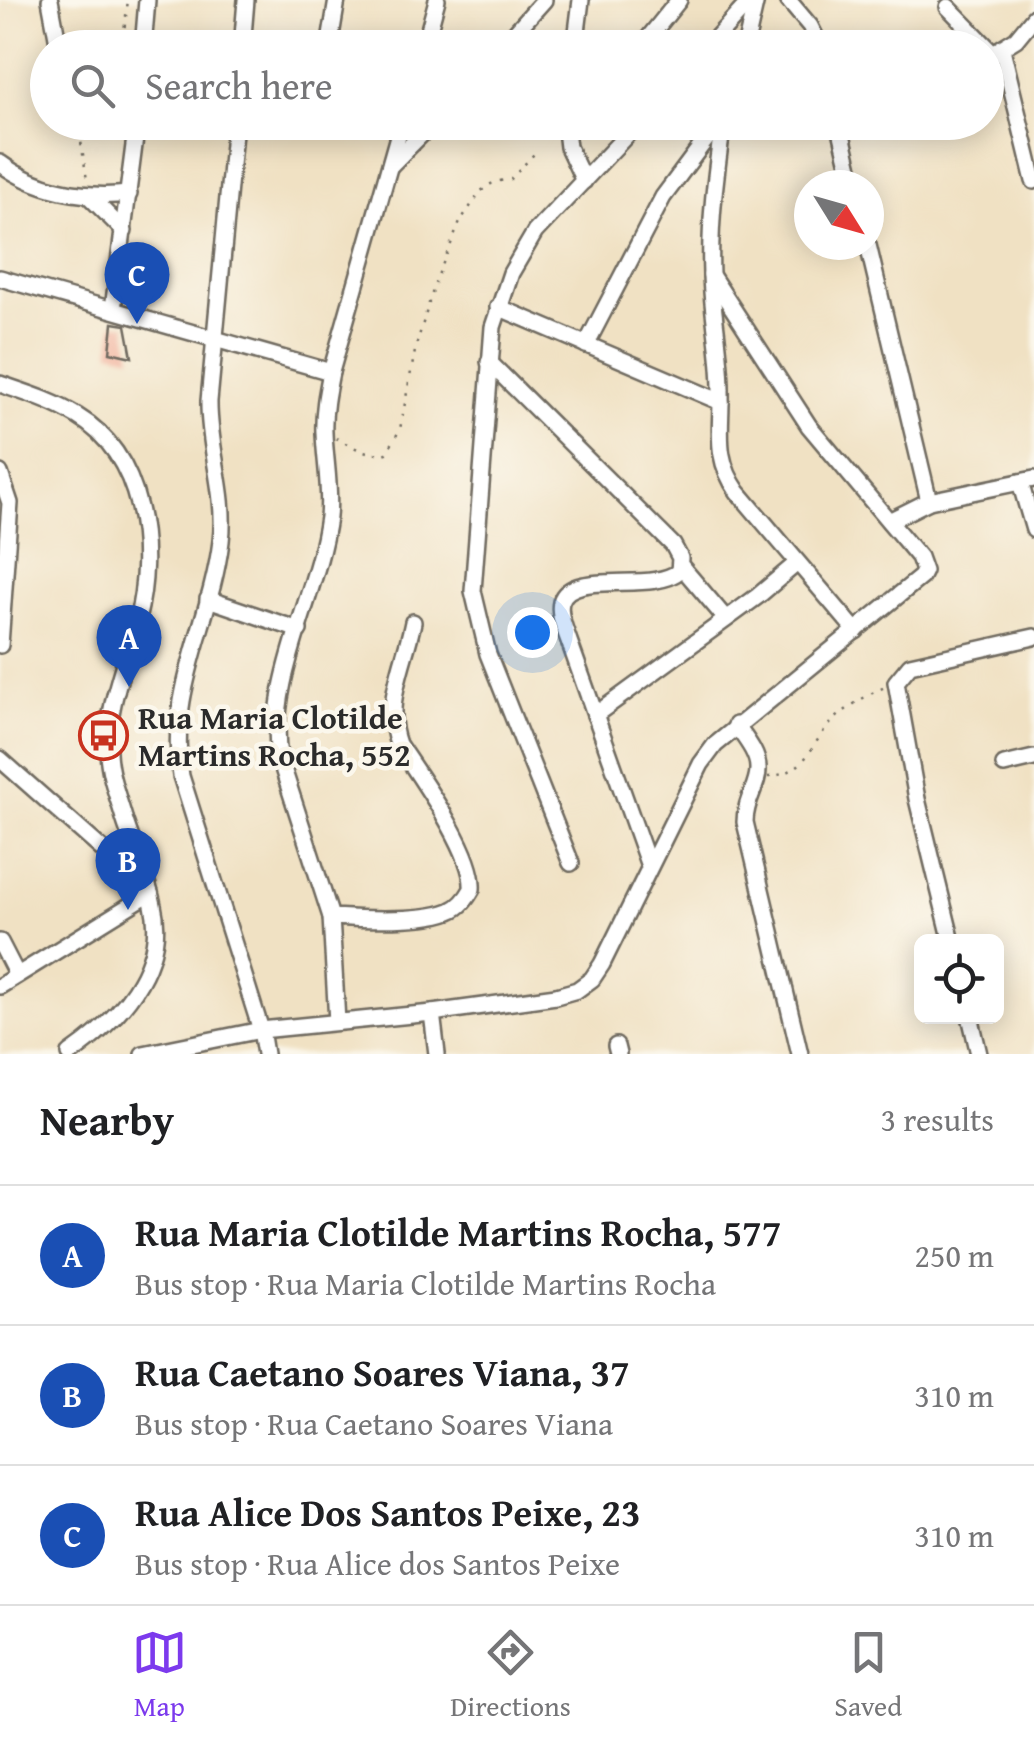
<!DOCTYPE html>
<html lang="en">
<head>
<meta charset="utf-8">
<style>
  body { margin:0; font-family:"Gentium Book Plus",serif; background:#f2f2f2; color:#202124 }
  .controls { position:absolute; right:30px; bottom:30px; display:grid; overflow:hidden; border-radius:15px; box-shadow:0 5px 25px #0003 }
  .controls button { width:90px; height:90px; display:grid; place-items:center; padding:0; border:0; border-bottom:2px solid #e0e0e0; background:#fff; color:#202124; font:50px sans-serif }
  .compass { position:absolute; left:794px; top:170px; width:90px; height:90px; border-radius:50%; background:#fff; box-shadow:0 5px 25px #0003; rotate:127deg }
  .you { position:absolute; left:532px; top:632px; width:35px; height:35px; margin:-25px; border:8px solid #fff; border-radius:50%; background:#1a73e8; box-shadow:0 0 0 15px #1a73e833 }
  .badge { display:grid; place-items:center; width:65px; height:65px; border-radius:50%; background:#7c3aed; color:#fff; font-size:32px; font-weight:700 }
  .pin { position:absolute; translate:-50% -82px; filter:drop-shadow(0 2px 5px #0008) }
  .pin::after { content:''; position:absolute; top:52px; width:35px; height:30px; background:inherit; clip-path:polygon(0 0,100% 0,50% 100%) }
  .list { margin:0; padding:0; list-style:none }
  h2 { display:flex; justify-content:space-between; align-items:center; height:130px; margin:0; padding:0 40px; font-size:42px }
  h2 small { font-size:32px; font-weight:400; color:#757577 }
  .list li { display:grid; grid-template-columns:65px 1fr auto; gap:30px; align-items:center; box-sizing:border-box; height:140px; padding:0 40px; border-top:2px solid #e0e0e0 }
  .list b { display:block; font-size:38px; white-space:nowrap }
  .list p { margin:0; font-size:32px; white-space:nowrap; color:#757577 }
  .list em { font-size:32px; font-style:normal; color:#757577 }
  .icon { flex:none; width:55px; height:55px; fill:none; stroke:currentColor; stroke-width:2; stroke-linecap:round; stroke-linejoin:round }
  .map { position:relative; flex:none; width:1034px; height:1054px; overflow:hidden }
  .search { position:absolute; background:#fff; box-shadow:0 5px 25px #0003; left:30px; right:30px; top:30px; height:110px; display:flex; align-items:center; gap:25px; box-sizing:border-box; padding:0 35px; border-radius:55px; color:#757577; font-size:38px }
  .sheet { height:550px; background:#fff }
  nav { display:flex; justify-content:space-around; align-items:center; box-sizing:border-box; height:140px; border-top:2px solid #e0e0e0; background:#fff; font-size:28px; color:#757577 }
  nav a { display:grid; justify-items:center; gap:5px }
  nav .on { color:#7c3aed }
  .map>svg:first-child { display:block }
</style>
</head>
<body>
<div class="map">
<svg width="1034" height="1054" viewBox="0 0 1034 1054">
  <rect width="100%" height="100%" fill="#fbf7ec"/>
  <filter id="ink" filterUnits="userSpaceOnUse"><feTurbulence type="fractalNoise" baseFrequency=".01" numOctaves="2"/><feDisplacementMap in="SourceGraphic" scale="20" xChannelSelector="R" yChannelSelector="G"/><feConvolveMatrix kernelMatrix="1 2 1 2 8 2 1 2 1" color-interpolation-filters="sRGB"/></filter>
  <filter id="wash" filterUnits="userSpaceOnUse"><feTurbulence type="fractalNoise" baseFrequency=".0048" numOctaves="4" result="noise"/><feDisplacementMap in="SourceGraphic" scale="40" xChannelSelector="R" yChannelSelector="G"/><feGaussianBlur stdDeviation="2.25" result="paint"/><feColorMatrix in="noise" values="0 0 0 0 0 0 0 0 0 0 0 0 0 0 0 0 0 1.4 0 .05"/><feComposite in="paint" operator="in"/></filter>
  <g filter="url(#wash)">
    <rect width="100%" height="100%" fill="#f0e1c3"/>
    <g id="blocks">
      <path fill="#ef9c83" d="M113,323l13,2 6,32 -22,-5z"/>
    </g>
  </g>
  <g filter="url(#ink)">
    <use href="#blocks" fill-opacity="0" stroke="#706b60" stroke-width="2.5"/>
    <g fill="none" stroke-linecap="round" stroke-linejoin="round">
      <defs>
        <g id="minor">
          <path d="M50,0l9,48"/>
          <path d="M788,0l22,26 11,22"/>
          <path d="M948,7l45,46"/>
          <path d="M646,41l33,-41"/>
          <path d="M143,48l4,-48"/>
          <path d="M242,48l4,-48"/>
          <path d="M329,48l8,-48"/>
          <path d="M424,48l13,-48"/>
          <path d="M501,48l43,-48"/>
          <path d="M575,48l6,-48"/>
          <path d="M707,48l44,-48"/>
          <path d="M745,48l11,-48"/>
          <path d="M1002,49l32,132"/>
          <path d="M995,52l21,-13 18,-22"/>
          <path d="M235,122l-26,279c-1,47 18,93 12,140 -10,81 -54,151 -40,235l80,254 4,24"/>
          <path d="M402,122l-71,250c-4,20 -8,40 -7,61 1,28 7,56 4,84 -10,76 -61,164 -49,239l52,161c31,2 91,5 119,-6 11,-4 17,-13 22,-22 3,-36 -53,-113 -74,-145 -15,-41 7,-81 15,-122"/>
          <path d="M565,122l3,25 16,34"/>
          <path d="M723,122c-7,51 -14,102 -12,153 1,38 10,76 10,115 1,40 -8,67 17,102l118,139"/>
          <path d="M839,122l15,63"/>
          <path d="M0,163c37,28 84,36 129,31"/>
          <path d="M390,166l44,-44"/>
          <path d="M90,197l34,34"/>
          <path d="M868,245l61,256"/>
          <path d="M0,278l331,94"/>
          <path d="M498,307l223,95"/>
          <path d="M113,309l24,-187"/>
          <path d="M586,345l77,-148 56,-75"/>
          <path d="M489,362l184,183 7,13 -1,13c-25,23 -109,-3 -118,31 -3,12 4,27 8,39l80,225"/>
          <path d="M0,384c26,9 53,17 77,32 67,40 78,135 60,204 -11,42 -31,88 -29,132 1,23 10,45 16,66 9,29 23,57 29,87 15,63 -36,116 -83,149"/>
          <path d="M0,473l10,30 -10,142"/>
          <path d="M1020,482l14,48"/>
          <path d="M889,521l40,-20 105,-22"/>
          <path d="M681,566l45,53"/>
          <path d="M208,599l91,31"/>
          <path d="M595,715l163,-119 39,-33"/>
          <path d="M736,725c8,12 22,28 22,43 1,17 -13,31 -13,54l55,232"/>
          <path d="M0,759l147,130"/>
          <path d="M1004,765l30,-7"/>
          <path d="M571,863l-83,-209 -15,-63 20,-264 18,-54 24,-41 104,-110"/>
          <path d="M331,917l6,105"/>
          <path d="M0,942l17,33"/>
          <path d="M952,942l-35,-143 -21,-117 14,-17 124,-28"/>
          <path d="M0,986l150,-93"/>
          <path d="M432,1013l5,41"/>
          <path d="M970,1016l9,38"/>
          <path d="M616,1046l2,8"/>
          <path d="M143,1054l118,-24 171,-17 124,-17 21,-6 15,-11 10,-15 99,-200 14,-19 206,-168 3,-6 -5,-14 -110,-131 -98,-151"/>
        </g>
      </defs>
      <use href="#minor" stroke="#706b60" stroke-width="20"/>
      <g stroke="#706b60" stroke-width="2.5" stroke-dasharray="2.5 8" stroke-linecap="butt">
        <path d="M122,48l6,-48"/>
        <path d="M78,122l9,58"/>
        <path d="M336,438c15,8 34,19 51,15l13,-24 16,-83 20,-66 25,-60 20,-29 13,-9 17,-3 23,-25"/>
        <path d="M768,777c41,-5 40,-31 64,-55 14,-14 34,-27 53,-35"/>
      </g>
      <use href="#minor" stroke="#fff" stroke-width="15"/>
    </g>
  </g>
  <defs>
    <symbol id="bus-ring" viewBox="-11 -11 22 22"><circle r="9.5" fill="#fbf7ec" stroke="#c8321e" stroke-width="1.5"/><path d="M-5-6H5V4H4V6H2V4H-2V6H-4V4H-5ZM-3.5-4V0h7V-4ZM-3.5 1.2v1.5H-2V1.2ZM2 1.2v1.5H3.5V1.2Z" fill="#c8321e"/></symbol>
  </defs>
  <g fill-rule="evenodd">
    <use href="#bus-ring" x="76" y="708" width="55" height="55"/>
  </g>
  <g text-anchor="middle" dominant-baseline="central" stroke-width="9" stroke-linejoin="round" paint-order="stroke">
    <g font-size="32" font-weight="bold" fill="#2b2b2b" stroke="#fbf7ec" text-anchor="start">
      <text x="138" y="717">Rua Maria Clotilde<tspan x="138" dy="37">Martins Rocha, 552</tspan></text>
    </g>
  </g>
</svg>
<div class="controls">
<button><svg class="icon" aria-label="locate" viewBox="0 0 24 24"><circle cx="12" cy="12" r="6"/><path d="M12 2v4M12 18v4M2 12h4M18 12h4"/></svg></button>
</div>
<svg class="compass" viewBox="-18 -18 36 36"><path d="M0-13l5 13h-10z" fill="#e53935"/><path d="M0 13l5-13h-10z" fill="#757577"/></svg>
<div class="you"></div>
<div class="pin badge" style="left:129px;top:687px;background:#1a4fb4">A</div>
<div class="pin badge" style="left:128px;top:910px;background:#1a4fb4">B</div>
<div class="pin badge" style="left:137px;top:324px;background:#1a4fb4">C</div>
<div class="search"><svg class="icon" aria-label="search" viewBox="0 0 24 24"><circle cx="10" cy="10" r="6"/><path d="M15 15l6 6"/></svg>Search here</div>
</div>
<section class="sheet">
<h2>Nearby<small>3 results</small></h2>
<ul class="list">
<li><span class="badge" style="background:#1a4fb4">A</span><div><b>Rua Maria Clotilde Martins Rocha, 577</b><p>Bus stop · Rua Maria Clotilde Martins Rocha</p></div><em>250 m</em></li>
<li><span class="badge" style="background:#1a4fb4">B</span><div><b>Rua Caetano Soares Viana, 37</b><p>Bus stop · Rua Caetano Soares Viana</p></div><em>310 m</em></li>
<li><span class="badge" style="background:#1a4fb4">C</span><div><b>Rua Alice Dos Santos Peixe, 23</b><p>Bus stop · Rua Alice dos Santos Peixe</p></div><em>310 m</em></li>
</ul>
</section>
<nav>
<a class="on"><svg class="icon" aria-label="map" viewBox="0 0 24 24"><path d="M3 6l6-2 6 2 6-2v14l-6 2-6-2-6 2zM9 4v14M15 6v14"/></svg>Map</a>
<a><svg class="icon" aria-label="directions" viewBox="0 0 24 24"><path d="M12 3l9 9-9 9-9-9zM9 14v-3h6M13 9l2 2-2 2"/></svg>Directions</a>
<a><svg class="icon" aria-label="saved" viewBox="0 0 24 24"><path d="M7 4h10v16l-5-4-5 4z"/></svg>Saved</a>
</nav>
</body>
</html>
